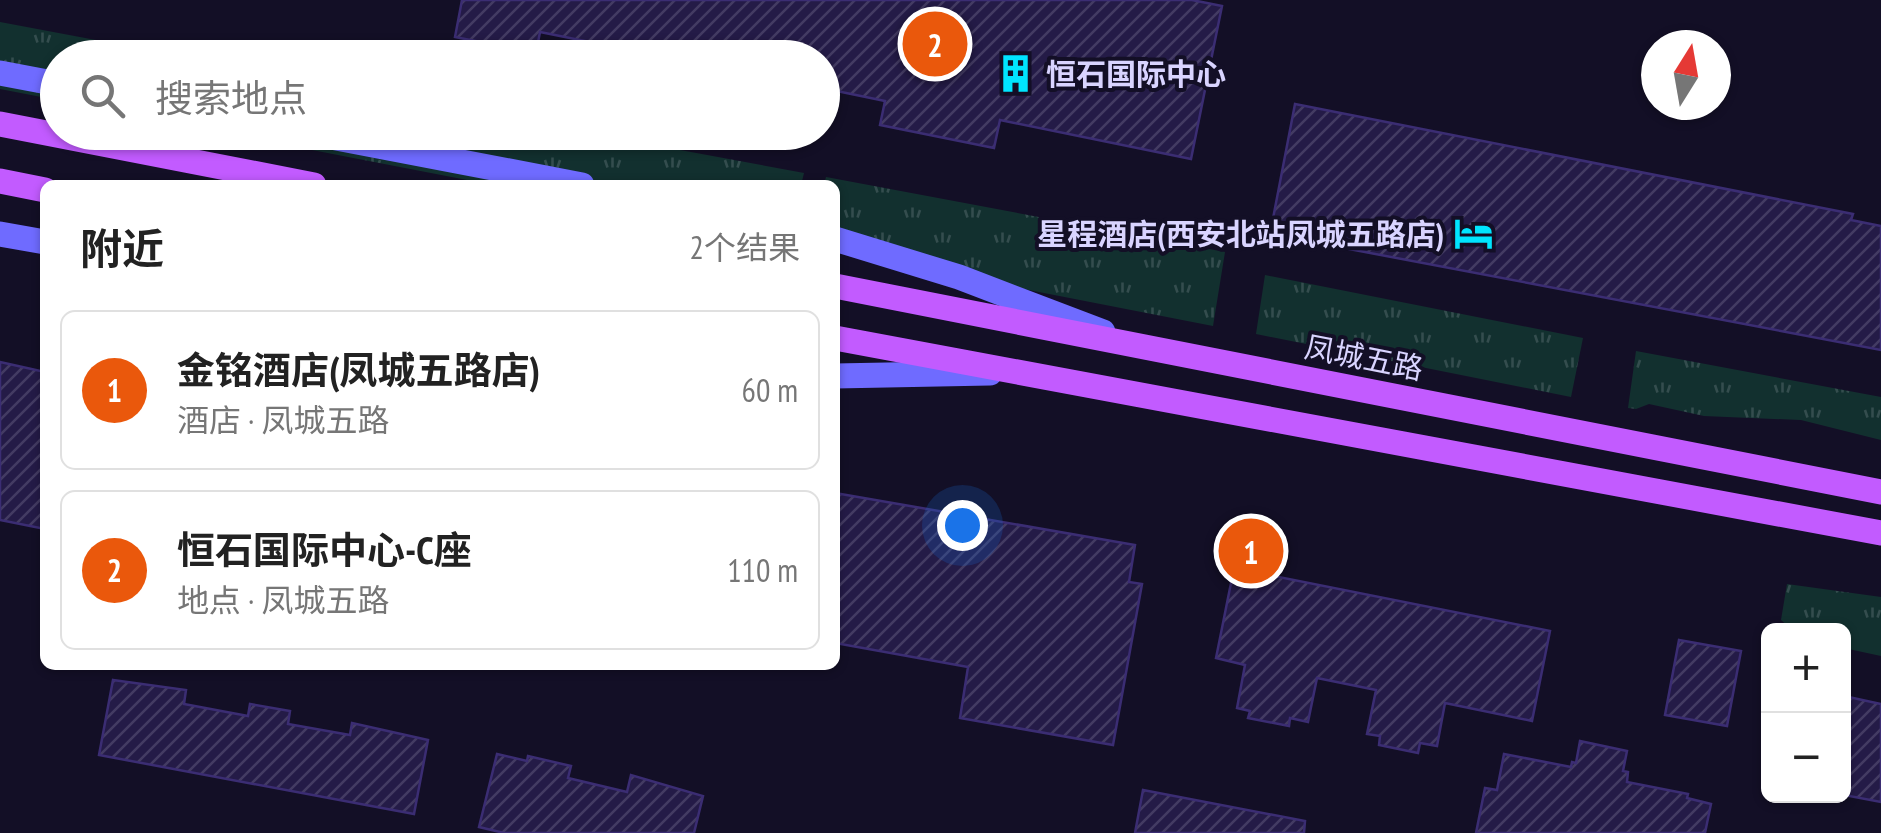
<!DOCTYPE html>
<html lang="zh">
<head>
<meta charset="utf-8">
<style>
  body { margin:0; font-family:"PT Sans Narrow","Noto Sans SC",sans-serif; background:#f6f6f6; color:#222 }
  .controls { position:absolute; right:30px; bottom:30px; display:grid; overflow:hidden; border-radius:15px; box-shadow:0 2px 8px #0004 }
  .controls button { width:90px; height:90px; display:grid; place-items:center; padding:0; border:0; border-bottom:2px solid #e0e0e0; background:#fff; color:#222; font:50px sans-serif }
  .compass { position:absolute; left:1641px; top:30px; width:90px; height:90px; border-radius:50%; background:#fff; box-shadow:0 2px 8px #0004; rotate:11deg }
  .you { position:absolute; left:962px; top:525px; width:35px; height:35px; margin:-25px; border:8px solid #fff; border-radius:50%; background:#1a73e8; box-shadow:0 0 0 15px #1a73e833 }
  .badge { display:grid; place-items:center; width:65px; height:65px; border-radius:50%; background:#ea580c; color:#fff; font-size:32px; font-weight:700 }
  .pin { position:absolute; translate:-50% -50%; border:5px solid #fff; box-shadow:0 2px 10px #0006 }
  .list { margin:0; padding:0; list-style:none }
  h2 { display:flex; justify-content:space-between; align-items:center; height:130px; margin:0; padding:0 40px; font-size:42px }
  h2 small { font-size:32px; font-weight:400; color:#767676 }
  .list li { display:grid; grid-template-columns:65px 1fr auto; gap:30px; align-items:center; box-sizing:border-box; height:160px; margin:0 20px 20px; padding:0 20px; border:2px solid #e0e0e0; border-radius:15px }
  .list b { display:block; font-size:38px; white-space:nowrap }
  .list p { margin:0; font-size:32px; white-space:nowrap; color:#767676 }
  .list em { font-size:32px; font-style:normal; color:#767676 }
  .icon { flex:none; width:55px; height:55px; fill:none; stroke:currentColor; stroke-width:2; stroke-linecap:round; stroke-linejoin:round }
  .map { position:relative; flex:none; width:1881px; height:833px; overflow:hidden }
  .search { position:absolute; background:#fff; box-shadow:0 2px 8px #0004; left:40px; top:40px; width:800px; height:110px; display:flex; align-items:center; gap:25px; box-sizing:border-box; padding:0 35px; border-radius:55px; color:#767676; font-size:38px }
  .panel { position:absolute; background:#fff; box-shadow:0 2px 8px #0004; left:40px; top:180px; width:800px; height:490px; border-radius:15px }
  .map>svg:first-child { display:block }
</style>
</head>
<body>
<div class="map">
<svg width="1881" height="833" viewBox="0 0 1881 833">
  <defs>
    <pattern id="park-tufts" width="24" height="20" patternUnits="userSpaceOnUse" patternTransform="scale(2.5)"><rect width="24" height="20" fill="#12302f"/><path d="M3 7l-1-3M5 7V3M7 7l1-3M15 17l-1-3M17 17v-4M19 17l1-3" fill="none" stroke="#344d4e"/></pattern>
    <pattern id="building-hatch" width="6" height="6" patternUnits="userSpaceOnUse" patternTransform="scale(2.5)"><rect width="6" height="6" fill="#241b47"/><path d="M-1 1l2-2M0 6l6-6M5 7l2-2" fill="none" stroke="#433b63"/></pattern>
  </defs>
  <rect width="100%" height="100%" fill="#130f26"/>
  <g fill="url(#park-tufts)">
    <path d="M0,22l186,35 -128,1 -1,42 -57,-11z"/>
    <path d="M225,133h363l216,40 -3,12h-308z"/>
    <path d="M826,177l399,75 -12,74 -378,-74v-67h-11z"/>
    <path d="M1265,275l318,63 -12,59 -315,-63z"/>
    <path d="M1636,351l245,46v43l-80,-20 -97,-4 -55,-12 -13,5 -8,-1z"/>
    <path d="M1787,584l94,13v59l-37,-8v-18h-56l1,-3 -8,-7z"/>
  </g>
  <g fill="url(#building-hatch)" stroke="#3b2d73" stroke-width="2.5">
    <path d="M462,0h730l30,6 -31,153 -191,-39 -6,28 -114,-23 5,-24 -63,-13v-30h-153l-129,-26 -4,21 -81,-16z"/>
    <path d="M1295,104l558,110 -2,6 30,6v124l-611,-116z"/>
    <path d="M0,362l45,10v157l-45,-9z"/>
    <path d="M835,493l300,52 -6,37 13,2 -29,161 -153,-27 8,-51 -133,-24z"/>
    <path d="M1234,568l316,63 -18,90 -87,-18 -8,43 -17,-3 -2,10 -39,-8 1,-9 -13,-2 9,-44 -59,-12 -9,44 -18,-4 -1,8 -41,-8 2,-7 -13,-3 8,-43 -29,-7z"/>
    <path d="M1679,640l62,11 -14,75 -62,-11z"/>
    <path d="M113,680l73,10 -2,14 64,12 2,-12 40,7 -2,13 62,11 2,-12 76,17 -14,74 -315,-59z"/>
    <path d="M1844,696l37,8v98l-37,-7z"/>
    <path d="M1580,741l47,10 -4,20 5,1 -1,10 61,12 -1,4 24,6 -6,29h-229l9,-45 12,2 7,-36 67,13 1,-5 4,1z"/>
    <path d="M497,754l30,7 1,-5 43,10 -3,12 59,14 4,-17 72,21 -9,37h-190l-25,-6z"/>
    <path d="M1143,790l162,31 -1,12h-169z"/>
  </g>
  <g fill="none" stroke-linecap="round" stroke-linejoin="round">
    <g stroke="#6f6bff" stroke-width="25">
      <path d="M0,73l58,11"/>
      <path d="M305,132l277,53"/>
      <path d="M0,234l45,8"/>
      <path d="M835,239l124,38 144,55"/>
      <path d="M835,376l155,-3"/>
    </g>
    <g stroke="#c25bff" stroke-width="25">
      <path d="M0,124l314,61"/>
      <path d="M0,181l45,9"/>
      <path d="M835,286l1046,206"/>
      <path d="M835,338l1046,195"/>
    </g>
  </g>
  <defs>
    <symbol id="building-bare" viewBox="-9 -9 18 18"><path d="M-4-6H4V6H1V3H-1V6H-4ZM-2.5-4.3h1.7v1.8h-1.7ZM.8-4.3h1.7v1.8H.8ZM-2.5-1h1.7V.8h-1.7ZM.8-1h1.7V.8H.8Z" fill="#00e5ff" stroke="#130f26" stroke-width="2.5" paint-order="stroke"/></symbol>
    <symbol id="hotel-bare" viewBox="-9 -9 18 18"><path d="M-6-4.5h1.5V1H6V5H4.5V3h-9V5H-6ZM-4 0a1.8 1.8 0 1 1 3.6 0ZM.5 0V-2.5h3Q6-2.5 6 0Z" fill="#00e5ff" stroke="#130f26" stroke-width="2.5" paint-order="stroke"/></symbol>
  </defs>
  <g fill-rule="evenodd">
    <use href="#building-bare" x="988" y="46" width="55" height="55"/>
    <use href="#hotel-bare" x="1446" y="206" width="55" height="55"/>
  </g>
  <g text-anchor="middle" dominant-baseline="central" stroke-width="8" stroke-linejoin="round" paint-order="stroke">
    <g font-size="30" font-weight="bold" fill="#d9d4ff" stroke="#130f26" text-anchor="start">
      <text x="1046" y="73">恒石国际中心</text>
      <text x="1444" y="233" text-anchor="end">星程酒店(西安北站凤城五路店)</text>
    </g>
    <g font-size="30" fill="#d9d4ff" stroke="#130f26">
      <text transform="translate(1364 357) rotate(11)">凤城五路</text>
    </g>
  </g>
</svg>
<div class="controls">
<button>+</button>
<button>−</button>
</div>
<svg class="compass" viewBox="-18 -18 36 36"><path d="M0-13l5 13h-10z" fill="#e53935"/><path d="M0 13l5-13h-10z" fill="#767676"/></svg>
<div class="you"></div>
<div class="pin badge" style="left:1251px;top:551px">1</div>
<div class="pin badge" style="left:935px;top:44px">2</div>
<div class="search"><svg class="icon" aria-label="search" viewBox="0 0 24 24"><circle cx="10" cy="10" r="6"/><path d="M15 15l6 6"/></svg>搜索地点</div>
<section class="panel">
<h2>附近<small>2个结果</small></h2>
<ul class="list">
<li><span class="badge">1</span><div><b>金铭酒店(凤城五路店)</b><p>酒店 · 凤城五路</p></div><em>60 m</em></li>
<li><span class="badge">2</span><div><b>恒石国际中心-C座</b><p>地点 · 凤城五路</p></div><em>110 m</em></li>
</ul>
</section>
</div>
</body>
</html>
